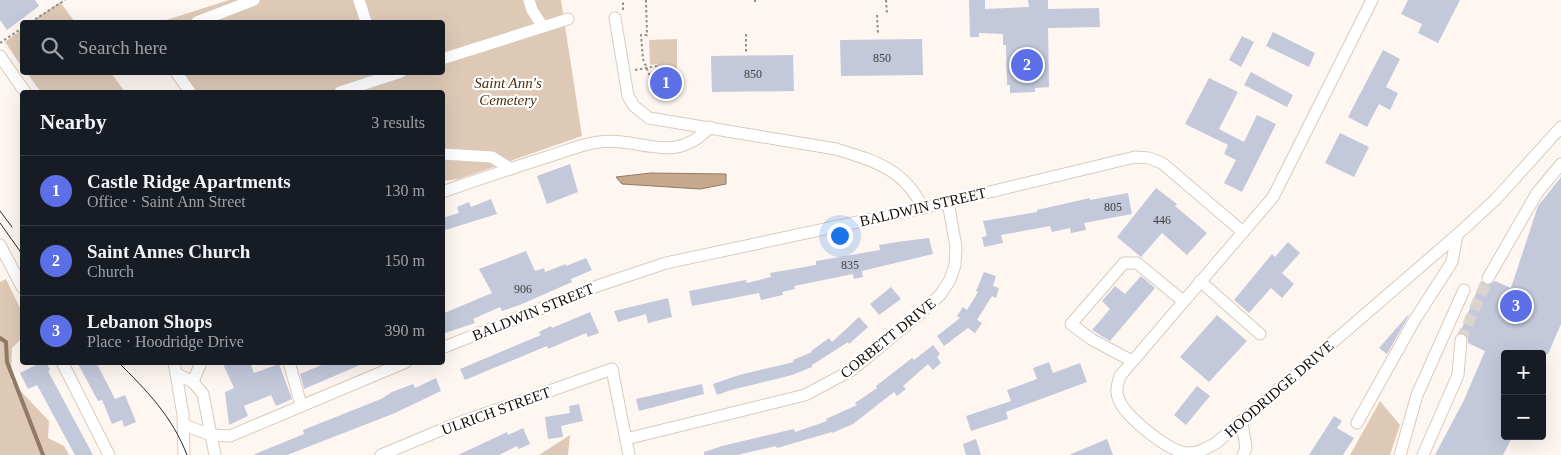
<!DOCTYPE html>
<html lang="en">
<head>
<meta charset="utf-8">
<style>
  body { margin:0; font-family:"Times New Roman",serif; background:#242831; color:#f1f3f6 }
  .controls { position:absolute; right:15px; bottom:15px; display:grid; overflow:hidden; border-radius:5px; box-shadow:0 5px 20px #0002 }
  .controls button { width:45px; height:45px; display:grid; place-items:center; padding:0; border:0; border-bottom:1px solid #363941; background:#171b24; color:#f1f3f6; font:25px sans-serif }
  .you { position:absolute; left:839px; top:235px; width:18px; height:18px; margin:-12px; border:4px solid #fff; border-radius:50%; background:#1a73e8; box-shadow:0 0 0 8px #1a73e833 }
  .badge { display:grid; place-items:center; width:32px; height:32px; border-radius:50%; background:#5d6fe6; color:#fff; font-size:16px; font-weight:700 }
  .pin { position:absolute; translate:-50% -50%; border:2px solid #fff; box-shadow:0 1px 5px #0006 }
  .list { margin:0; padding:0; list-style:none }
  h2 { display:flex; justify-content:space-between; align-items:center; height:65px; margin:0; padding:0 20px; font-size:21px }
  h2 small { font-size:16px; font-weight:400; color:#9ea1a6 }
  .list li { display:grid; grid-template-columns:32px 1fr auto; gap:15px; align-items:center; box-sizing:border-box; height:70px; padding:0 20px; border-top:1px solid #363941 }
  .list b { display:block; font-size:19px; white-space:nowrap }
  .list p { margin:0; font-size:16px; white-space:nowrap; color:#9ea1a6 }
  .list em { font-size:16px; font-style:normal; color:#9ea1a6 }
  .icon { flex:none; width:28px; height:28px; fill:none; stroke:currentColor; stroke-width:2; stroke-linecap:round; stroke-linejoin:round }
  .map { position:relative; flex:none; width:1561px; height:455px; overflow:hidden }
  .search { position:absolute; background:#171b24; box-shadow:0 5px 20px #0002; left:20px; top:20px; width:425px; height:55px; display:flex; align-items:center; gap:12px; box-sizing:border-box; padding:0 18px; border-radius:5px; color:#9ea1a6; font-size:19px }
  .panel { position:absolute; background:#171b24; box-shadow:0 5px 20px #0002; left:20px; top:90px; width:425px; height:275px; border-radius:5px }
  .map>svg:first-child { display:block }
</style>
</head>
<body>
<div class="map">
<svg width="1561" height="455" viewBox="0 0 1561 455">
  <rect width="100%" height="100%" fill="#fef7f1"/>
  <g fill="#dec9b6">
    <path d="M229,0h332l21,136 -123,43 -16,2 -1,-89h-259l-14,-19 273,-1v-50h-282z"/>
    <path d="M60,2l15,20h-44z"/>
    <path d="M22,29v38l-17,-25z"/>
    <path d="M677,39v32h-20v-7l-7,1 -1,-25z"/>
    <path d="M27,73h84l14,19h-84z"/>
    <path d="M6,279l16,33v26l-10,10 -1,33 38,40 -1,17 16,8 5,9h-69v-173z"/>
    <path d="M1380,401l20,24 -10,30h-40z"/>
    <path d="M570,435l-2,20h-29z"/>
  </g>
  <path fill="#c6a88c" stroke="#917a65" d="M651,173l75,1v10l-26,5 -78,-5 -6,-7z"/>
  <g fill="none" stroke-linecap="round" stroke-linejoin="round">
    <path stroke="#917a65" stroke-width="4" d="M0,338l6,4 1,20 36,93"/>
  </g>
  <g fill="#c3c8db">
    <path d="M0,0h35l4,6 -32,24 -7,-10z"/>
    <path d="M969,0h16v9l44,-2 -1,-7h20v9l51,-1 1,19 -52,1 1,59 -14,1v4l-25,1v-8h-3l-1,-40h-3v-11l-24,-1v4h-9z"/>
    <path d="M1408,0h52l-22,43 -20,-10 4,-9 -21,-10z"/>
    <path d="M1273,32l42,21 -6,14 -43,-21z"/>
    <path d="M1242,36l12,6 -13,25 -12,-7z"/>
    <path d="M922,39l1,36 -82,1 -1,-36z"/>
    <path d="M1383,50l17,9 -14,28 12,6 -8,17 -11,-6 -12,23 -19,-10z"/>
    <path d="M793,55l1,36 -82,1 -1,-36z"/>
    <rect x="657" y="71" width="22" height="25"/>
    <path d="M1251,72l42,23 -6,12 -43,-22z"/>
    <path d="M1209,78l29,14 -19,37 25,13 13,-27 19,9 -34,68 -18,-9 12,-23 -12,-6 4,-9 -43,-21z"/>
    <path d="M1340,133l29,14 -15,30 -29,-14z"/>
    <path d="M570,164l8,28 -31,12 -10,-28z"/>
    <path d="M1561,177v147l-13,30h-43v82h8l-10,19h-68l29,-55 21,-49 -17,-8v-7l-8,-3 21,-52 7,4 7,-4 16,7 27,-82z"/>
    <path d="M1156,188l21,16 -2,2 32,27 -20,22 -25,-22 -21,24 -24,-20z"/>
    <path d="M1128,193l4,21 -48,9 2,7 -15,3 -1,-5 -18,4 -2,-6 -49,9 2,8 -19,4 -2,-10 5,-1 -4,-15 54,-9v-2l53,-12v2z"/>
    <path d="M491,199l6,15 -55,17v-13l17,-5 -2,-6 12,-5 2,5z"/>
    <path d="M929,238l4,16 -71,17 1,6 -9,2 -1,-5 -59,12 1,3 -13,3 1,3 -22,5 -2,-7 -67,13 -3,-15 57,-11 1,3 24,-6 -1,-4 46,-8v-4l64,-11 -1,-5 18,-3z"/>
    <path d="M1288,242l12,11 -18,20 12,11 -12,14 -11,-10 -22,25 -15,-13 38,-46 3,3z"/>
    <path d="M526,251l9,20 9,-3 1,4 21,-8v2l20,-8 6,12 -21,9 1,3 -50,22 -20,7 -2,-4 -27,12 2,4 -33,11v-20l50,-21 -13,-24z"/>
    <path d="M984,272l12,4 -3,10 6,2 -3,10 -4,-2 -15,24 5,3 -7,10 -7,-5 -24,18 -7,-10 23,-18 -3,-2 6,-9 4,3 11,-18 -2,-1z"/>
    <path d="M1141,276l14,12 -45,53 -18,-11 18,-21 -8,-8 13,-15 10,8z"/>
    <path d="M891,287l10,12 -22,16 -9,-11z"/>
    <path d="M668,298l4,19 -24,6 -2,-9 -28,8 -4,-11z"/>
    <path d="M590,312l9,21 -11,4 -2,-4 -38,16 -1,-3 -82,34 -5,-11 81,-34 -2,-3 12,-6 1,2z"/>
    <path d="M1217,315l30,26 -38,41 -29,-25z"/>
    <path d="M1408,315h1l-22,39 -8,-6z"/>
    <path d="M859,317l9,10 -19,17 -1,-2 -36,23v2l-20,8 -61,15 -14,5 -4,-11 26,-9 55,-13 -1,-2 19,-8 -1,-1 18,-13 3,4z"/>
    <path d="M933,345l7,9 -3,3 4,6 -8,7 -5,-6 -25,22 3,3 -9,7 -3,-4 -41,32 -21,9v-1l-55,16 -1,-2 -39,9h-33v-3l18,-6 72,-17 1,3 32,-11 -1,-2 31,-14 -2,-2 22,-15 -1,-2 36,-28 2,2z"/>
    <path d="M42,362h4l4,8 -2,1 45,84h-18l-38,-70 -9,4 -8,-16z"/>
    <path d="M77,362h19l19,37 10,-4 11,27 -12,5 -2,-7 -10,4 -10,-24 -4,1z"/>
    <path d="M222,362h28l4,11 25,-9 13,35 -16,7 -5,-11 -27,11 4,10 -19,9 -4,-33 9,-4z"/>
    <path d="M329,362h38l-63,27 -4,-15z"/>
    <path d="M1049,362l4,11 27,-10 7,19 -81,30 2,7 -37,12 -5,-15 45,-15 -4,-11 30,-11 -4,-11z"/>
    <path d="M436,378l5,13 -46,22 -108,42h-34l51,-21 -1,-4 78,-31 11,-7 21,-8 2,4z"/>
    <path d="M702,384l2,10 -65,17 -3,-12z"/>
    <path d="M1197,386l13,10 -24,29 -12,-10z"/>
    <path d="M579,404l4,17 -22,5 2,11 -15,2 -3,-22 25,-4 -1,-7z"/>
    <path d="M1334,416l8,5 -5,7 17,10 -11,17h-34z"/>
    <path d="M523,428l7,16 -11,5 -2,-3 -18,9h-41l49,-23 1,3z"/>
    <path d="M976,439l5,16h-15l-3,-11z"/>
    <path d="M1107,439l6,16h-44z"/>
  </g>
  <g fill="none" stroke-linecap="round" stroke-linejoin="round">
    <path stroke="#dbd4ce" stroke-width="11" stroke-dasharray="11 5.5" stroke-linecap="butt" d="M1461,340l27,-62"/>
    <defs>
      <g id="minor">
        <path d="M359,0l7,22"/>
        <path d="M529,0l3,10 11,17"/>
        <path d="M1372,0l-99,197 -153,179c-3,9 -5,17 0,26 8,16 49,50 67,51 10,1 20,-5 29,-10l241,-208 39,-36 65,-72"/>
        <path d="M615,18l13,78 6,10 15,12 187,31c39,12 68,20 87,59"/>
        <path d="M197,22l57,-22"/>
        <path d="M0,56l25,36"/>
        <path d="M442,59l126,-40"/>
        <path d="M176,72l14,20"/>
        <path d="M340,92l61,-20"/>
        <path d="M442,154l50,3 19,12"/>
        <path d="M442,192c35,-12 70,-24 105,-35 17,-5 34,-13 52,-15 41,-6 74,25 111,-15"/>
        <path d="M0,245l22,42"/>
        <path d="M1488,278l49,-85 24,-29"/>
        <path d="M1200,281l60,53"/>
        <path d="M442,348l158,-63 66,-22 257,-55 212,-51 14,1 13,5 81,69"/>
        <path d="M1132,361l-41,-22 -20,-15 53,-61h13l46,38"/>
        <path d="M62,362l47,93"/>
        <path d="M174,362l9,53 1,40"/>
        <path d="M289,362l12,43"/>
        <path d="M177,374l16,8 10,12 12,61"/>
        <path d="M193,382l8,-20"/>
        <path d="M1242,422l4,26 -3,7"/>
        <path d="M1357,423l57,-102 38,-59 5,-27"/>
        <path d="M184,425l27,10 19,1 176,-74"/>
        <path d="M626,439l179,-44 47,-25 64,-53 24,-22 10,-15 5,-15 1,-18 -8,-45"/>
        <path d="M381,455l72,-30 159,-56 17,86"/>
        <path d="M1400,455l17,-60 47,-105"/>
        <path d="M1423,455l35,-80 3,-35"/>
      </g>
    </defs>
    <use href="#minor" stroke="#dacabb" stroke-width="13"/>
    <g stroke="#948e88" stroke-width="2" stroke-dasharray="2.5 2.5" stroke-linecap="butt">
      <path d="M646,0l1,35h-6l2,24 10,25"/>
      <path d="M755,0v2"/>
      <path d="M886,0l1,14"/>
      <path d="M623,10v-10"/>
      <path d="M877,15l1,19"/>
      <path d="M31,22l34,-22"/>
      <path d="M746,34v18"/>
      <path d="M0,43l22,-15"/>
      <path d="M635,70l22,-4"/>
    </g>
    <use href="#minor" stroke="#fff" stroke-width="11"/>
    <g stroke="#2d2722" stroke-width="1">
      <path d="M0,211l12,16"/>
      <path d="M0,223l22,31"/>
      <path d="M118,362c29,29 54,54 69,93"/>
    </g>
  </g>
  <g text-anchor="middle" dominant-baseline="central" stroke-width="4.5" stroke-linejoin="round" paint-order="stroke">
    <g font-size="12" fill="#403d3e">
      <text x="882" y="58">850</text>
      <text x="753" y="74">850</text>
      <text x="1113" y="207">805</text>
      <text x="1162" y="220">446</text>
      <text x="850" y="265">835</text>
      <text x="523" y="289">906</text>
    </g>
    <g font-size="15" font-style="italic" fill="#4e2f0c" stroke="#fff">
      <text x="508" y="83">Saint Ann's<tspan x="508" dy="17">Cemetery</tspan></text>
    </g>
    <g font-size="15" fill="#150f0a" stroke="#fff">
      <text transform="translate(923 207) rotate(-13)">BALDWIN STREET</text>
      <text transform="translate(533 312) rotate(-22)">BALDWIN STREET</text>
      <text transform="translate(888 338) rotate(-39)">CORBETT DRIVE</text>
      <text transform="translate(1279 389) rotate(-41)">HOODRIDGE DRIVE</text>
      <text transform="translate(496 411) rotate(-20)">ULRICH STREET</text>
    </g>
  </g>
</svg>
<div class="controls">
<button>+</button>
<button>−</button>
</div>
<div class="you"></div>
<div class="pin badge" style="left:666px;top:83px">1</div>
<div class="pin badge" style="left:1027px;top:65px">2</div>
<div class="pin badge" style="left:1516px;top:306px">3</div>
<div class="search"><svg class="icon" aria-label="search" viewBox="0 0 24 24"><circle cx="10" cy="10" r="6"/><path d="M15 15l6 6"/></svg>Search here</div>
<section class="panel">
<h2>Nearby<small>3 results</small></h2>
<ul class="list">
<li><span class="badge">1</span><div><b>Castle Ridge Apartments</b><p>Office · Saint Ann Street</p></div><em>130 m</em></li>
<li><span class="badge">2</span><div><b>Saint Annes Church</b><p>Church</p></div><em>150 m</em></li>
<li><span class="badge">3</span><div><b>Lebanon Shops</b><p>Place · Hoodridge Drive</p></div><em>390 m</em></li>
</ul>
</section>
</div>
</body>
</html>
